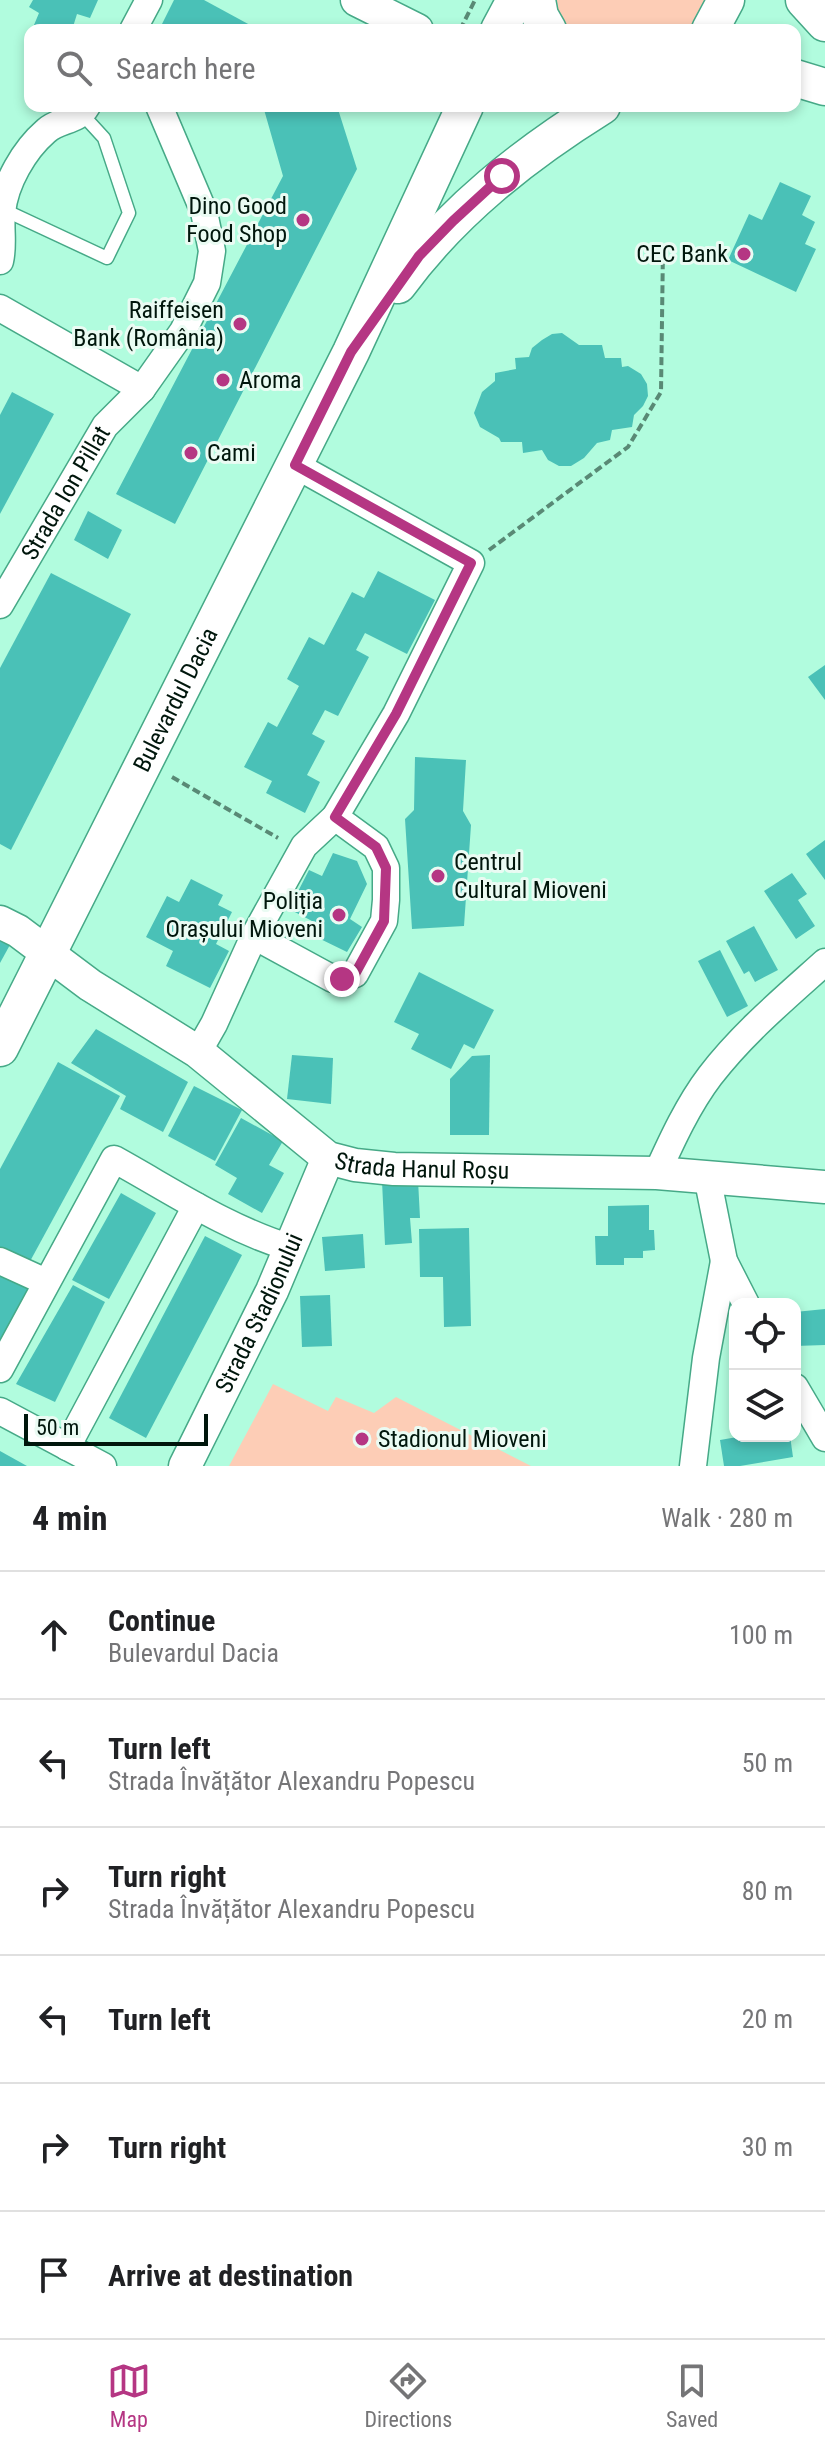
<!DOCTYPE html>
<html lang="en">
<head>
<meta charset="utf-8">
<style>
  body { margin:0; font-family:"Roboto Condensed",sans-serif; background:#f6f6f6; color:#202124 }
  .controls { position:absolute; right:24px; bottom:24px; display:grid; overflow:hidden; border-radius:16px; box-shadow:0 4px 12px #0003 }
  .controls button { width:72px; height:72px; display:grid; place-items:center; padding:0; border:0; border-bottom:2px solid #e0e0e0; background:#fff; color:#202124; font:40px sans-serif }
  .scale { position:absolute; left:24px; bottom:20px; width:184px; box-sizing:border-box; padding-left:8px; border:4px solid #00160c; border-top:0; font-size:22px; line-height:28px; white-space:nowrap; color:#00160c; -webkit-text-stroke:6px #eafbf3; paint-order:stroke }
  .stop { position:absolute; width:24px; height:24px; margin:-18px; border:6px solid #b53683; border-radius:50%; background:#fff }
  .stop.end { background:#b53683; border-color:#fff; box-shadow:0 2px 8px #0008 }
  .list { margin:0; padding:0; list-style:none }
  h2 { display:flex; justify-content:space-between; align-items:center; height:104px; margin:0; padding:0 32px; font-size:34px }
  h2 small { font-size:26px; font-weight:400; color:#757577 }
  .list li { display:grid; grid-template-columns:52px 1fr auto; gap:24px; align-items:center; box-sizing:border-box; height:128px; padding:0 32px; border-top:2px solid #e0e0e0 }
  .list b { display:block; font-size:30px; white-space:nowrap }
  .list p { margin:0; font-size:26px; white-space:nowrap; color:#757577 }
  .list em { font-size:26px; font-style:normal; color:#757577 }
  .icon { flex:none; width:44px; height:44px; fill:none; stroke:currentColor; stroke-width:2; stroke-linecap:round; stroke-linejoin:round }
  .map { position:relative; flex:none; width:825px; height:1466px; overflow:hidden }
  .search { position:absolute; background:#fff; box-shadow:0 4px 12px #0003; left:24px; right:24px; top:24px; height:88px; display:flex; align-items:center; gap:20px; box-sizing:border-box; padding:0 28px; border-radius:16px; color:#757577; font-size:30px }
  .sheet { height:872px; background:#fff }
  nav { display:flex; justify-content:space-around; align-items:center; box-sizing:border-box; height:112px; border-top:2px solid #e0e0e0; background:#fff; font-size:22px; color:#757577 }
  nav a { display:grid; justify-items:center; gap:4px }
  nav .on { color:#b53683 }
  .map>svg:first-child { display:block }
</style>
</head>
<body>
<div class="map">
<svg width="825" height="1466" viewBox="0 0 825 1466">
  <rect width="100%" height="100%" fill="#b1fcde"/>
  <g fill="#fdcdb6">
    <path d="M557,0h154l-15,30h-132l-6,-13z"/>
    <path d="M273,1384l55,27 8,-14 38,16 22,-16 135,69h-302z"/>
  </g>
  <g fill="#4ac1b7">
    <path d="M33,0h65l-8,18 -13,-4 -5,16h-26l-12,-5 5,-12 -10,-6z"/>
    <path d="M174,0h30l55,30h-100z"/>
    <path d="M263,106h74l20,63 -182,355 -59,-30 167,-318z"/>
    <path d="M780,182l31,14 -9,19 13,7 -10,22 11,5 -20,43 -68,-32 21,-46 13,6z"/>
    <path d="M562,333l17,12h23l3,13h16l1,9 6,-1 13,8 6,10 1,12 -5,10 -9,9 -2,12 -20,3 -2,10 -13,3 -13,15 -13,8h-12l-11,-6 -6,-10 -19,3 -1,-11h-21l-2,-4 -19,-11 -6,-14 8,-21 13,-11v-8l21,-4 -1,-11 14,-1 3,-9 10,-8 10,-6z"/>
    <path d="M12,392l42,22 -54,100v-99z"/>
    <path d="M88,511l34,19 -14,29 -34,-19z"/>
    <path d="M378,571l57,29 -28,54 -42,-21 -9,17 13,7 -31,59 -13,-6 -13,24 13,7 -18,34 13,7 -15,31 -39,-20 6,-12 -28,-14 24,-45 9,5 22,-41 -12,-7 22,-42 15,8 28,-53 12,6z"/>
    <path d="M51,573l80,41 -120,236 -11,-6v-176z"/>
    <path d="M825,665v35l-17,-23z"/>
    <path d="M415,757l51,3 -3,51 8,14 -7,101 -52,3 -7,-110 9,-9z"/>
    <path d="M825,840v40l-19,-26z"/>
    <path d="M333,853l24,8 10,23 -17,35 12,8 -15,25 -39,-19 4,-12 -23,-12 20,-39 13,6z"/>
    <path d="M792,873l15,21 -9,6 17,26 -19,13 -32,-48z"/>
    <path d="M191,879l32,16 -5,10 14,7 -16,32 13,7 -19,37 -44,-22 7,-15 -27,-14 21,-41 12,6z"/>
    <path d="M754,926l24,44 -23,12 -6,-11 -5,3 -18,-33z"/>
    <path d="M0,937l11,6 -11,20z"/>
    <path d="M720,950l28,56 -21,11 -29,-56z"/>
    <path d="M419,972l75,38 -20,39 -10,-5 -13,25 -40,-20 8,-15 -25,-12z"/>
    <path d="M96,1029l92,53 -25,50 -43,-23 6,-13 -55,-33z"/>
    <path d="M292,1055l41,3 -2,46 -44,-5z"/>
    <path d="M490,1055l-1,80h-39v-56l22,-23z"/>
    <path d="M58,1062l62,34 -92,169 -28,-16v-80z"/>
    <path d="M194,1086l48,24 -27,51 -47,-25z"/>
    <path d="M241,1118l42,23 -14,24 15,8 -22,40 -34,-19 9,-16 -22,-13z"/>
    <path d="M418,1180l2,38h-10l2,25 -27,2 -3,-64z"/>
    <path d="M121,1193l35,20 -47,86 -37,-19z"/>
    <path d="M649,1205v25h5l1,20 -12,1v7h-19v7h-28l-1,-29h13v-30z"/>
    <path d="M469,1228l2,98 -27,1 -1,-50h-23l-1,-48z"/>
    <path d="M363,1234l2,34 -40,3 -3,-34z"/>
    <path d="M205,1236l37,19 -96,183 -37,-20z"/>
    <path d="M0,1274l31,14 -31,67z"/>
    <path d="M73,1285l32,17 -50,100 -39,-18z"/>
    <path d="M330,1295l2,51 -30,1 -2,-51z"/>
    <path d="M825,1309v36l-30,1v-34z"/>
    <path d="M743,1436h47l3,21 -53,9h-16l-4,-26z"/>
    <path d="M0,1451l27,15h-27z"/>
  </g>
  <g fill="none" stroke-linecap="round" stroke-linejoin="round">
    <defs>
      <path id="service" d="M2,209l105,49 22,-45 -25,-75 -22,-24"/>
      <g id="minor">
        <path d="M133,30l16,-30"/>
        <path d="M0,261c4,-16 0,-33 2,-49 3,-29 22,-62 44,-81 13,-12 32,-9 41,-25"/>
        <path d="M0,308l142,81"/>
        <path id="s1" d="M0,605l105,-179 37,-37 41,-58 24,-48 5,-32 -8,-39 -45,-106"/>
        <path d="M254,936l79,43h9l13,-5 29,-53 2,-21v-32l-10,-21 -41,-30"/>
        <path d="M198,1052l16,-28 40,-88 50,-90 31,-29 61,-103 75,-151 -176,-98"/>
        <path d="M657,1173c15,-33 31,-68 53,-97 33,-43 75,-78 115,-114"/>
        <path d="M707,1176l17,85 22,43"/>
        <path d="M0,1261l46,21"/>
        <path d="M0,1369l114,-210c58,32 114,70 177,89"/>
        <path d="M795,1387l30,51"/>
        <path d="M0,1411l103,55"/>
        <path d="M67,1447l129,-241"/>
        <path d="M693,1466l13,-108 18,-97"/>
      </g>
      <g id="tertiary">
        <path d="M357,0l60,30"/>
        <path id="s2" d="M0,922l18,9 72,54 108,67 130,106 27,7 39,4 263,4 168,14"/>
        <path id="s3" d="M185,1466l87,-175 56,-133"/>
      </g>
      <g id="secondary">
        <path d="M537,0l3,16 8,14"/>
        <path d="M804,0l21,23"/>
        <path d="M499,30l16,-30"/>
        <path d="M710,30l16,-30"/>
        <path d="M795,78l30,9"/>
        <path d="M398,285c54,-74 127,-131 204,-179"/>
        <path id="s4" d="M0,1048l351,-696 114,-246"/>
      </g>
    </defs>
    <use href="#service" stroke="#46a987" stroke-width="15"/>
    <use href="#minor" stroke="#46a987" stroke-width="29"/>
    <use href="#tertiary" stroke="#46a987" stroke-width="35"/>
    <use href="#secondary" stroke="#46a987" stroke-width="39"/>
    <g stroke="#598975" stroke-width="4" stroke-dasharray="8 4" stroke-linecap="butt">
      <path d="M460,30l15,-30"/>
      <path d="M489,550l139,-103 33,-55 2,-144"/>
      <path d="M172,777l106,61"/>
    </g>
    <use href="#service" stroke="#fff" stroke-width="12"/>
    <use href="#minor" stroke="#fff" stroke-width="26"/>
    <use href="#tertiary" stroke="#fff" stroke-width="32"/>
    <use href="#secondary" stroke="#fff" stroke-width="36"/>
  </g>
  <g fill="none" stroke-linecap="round" stroke-linejoin="round">
    <path stroke="#b53683" stroke-width="10" d="M342,979l13,-5 29,-53 2,-53 -10,-21 -41,-30 61,-103 75,-151 -176,-98 56,-113 68,-96 34,-35 49,-45"/>
  </g>
  <g fill="#b53683" stroke="#eafbf3" stroke-width="3">
    <circle cx="303" cy="220" r="8"/>
    <circle cx="744" cy="254" r="8"/>
    <circle cx="240" cy="324" r="8"/>
    <circle cx="223" cy="380" r="8"/>
    <circle cx="191" cy="453" r="8"/>
    <circle cx="438" cy="876" r="8"/>
    <circle cx="339" cy="915" r="8"/>
    <circle cx="362" cy="1439" r="8"/>
  </g>
  <g text-anchor="middle" dominant-baseline="central" stroke-width="6" stroke-linejoin="round" paint-order="stroke">
    <g font-size="24" fill="#00160c" stroke="#eafbf3" text-anchor="end">
      <text x="287" y="206">Dino Good<tspan x="287" dy="28">Food Shop</tspan></text>
      <text x="728" y="254">CEC Bank</text>
      <text x="224" y="310">Raiffeisen<tspan x="224" dy="28">Bank (România)</tspan></text>
      <text x="239" y="380" text-anchor="start">Aroma</text>
      <text x="207" y="453" text-anchor="start">Cami</text>
      <text x="454" y="862" text-anchor="start">Centrul<tspan x="454" dy="28">Cultural Mioveni</tspan></text>
      <text x="323" y="901">Poliția<tspan x="323" dy="28">Orașului Mioveni</tspan></text>
      <text x="378" y="1439" text-anchor="start">Stadionul Mioveni</text>
    </g>
    <g font-size="24" fill="#00160c" stroke="#eafbf3">
      <text stroke="none"><textPath href="#s1" startOffset="130">Strada Ion Pillat</textPath></text>
      <text stroke="none"><textPath href="#s4" startOffset="390">Bulevardul Dacia</textPath></text>
      <text stroke="none"><textPath href="#s2" startOffset="500">Strada Hanul Roșu</textPath></text>
      <text stroke="none"><textPath href="#s3" startOffset="170">Strada Stadionului</textPath></text>
    </g>
  </g>
</svg>
<div class="controls">
<button><svg class="icon" aria-label="locate" viewBox="0 0 24 24"><circle cx="12" cy="12" r="6"/><path d="M12 2v4M12 18v4M2 12h4M18 12h4"/></svg></button>
<button><svg class="icon" aria-label="layers" viewBox="0 0 24 24"><path d="M12 4l9 5-9 5-9-5zM3 14l9 5 9-5"/></svg></button>
</div>
<div class="scale">50 m</div>
<div class="stop" style="left:502px;top:176px"></div>
<div class="stop end" style="left:342px;top:979px"></div>
<div class="search"><svg class="icon" aria-label="search" viewBox="0 0 24 24"><circle cx="10" cy="10" r="6"/><path d="M15 15l6 6"/></svg>Search here</div>
</div>
<section class="sheet">
<h2>4 min<small>Walk · 280 m</small></h2>
<ul class="list">
<li><svg class="icon" aria-label="ahead" viewBox="0 0 24 24"><path d="M12 20V5M6 11l6-6 6 6"/></svg><div><b>Continue</b><p>Bulevardul Dacia</p></div><em>100 m</em></li>
<li><svg class="icon" aria-label="left" viewBox="0 0 24 24"><path d="M17 20v-9H6M10 6l-5 5 5 5"/></svg><div><b>Turn left</b><p>Strada Învățător Alexandru Popescu</p></div><em>50 m</em></li>
<li><svg class="icon" aria-label="right" viewBox="0 0 24 24"><path d="M7 20v-9h11M14 6l5 5-5 5"/></svg><div><b>Turn right</b><p>Strada Învățător Alexandru Popescu</p></div><em>80 m</em></li>
<li><svg class="icon" aria-label="left" viewBox="0 0 24 24"><path d="M17 20v-9H6M10 6l-5 5 5 5"/></svg><div><b>Turn left</b></div><em>20 m</em></li>
<li><svg class="icon" aria-label="right" viewBox="0 0 24 24"><path d="M7 20v-9h11M14 6l5 5-5 5"/></svg><div><b>Turn right</b></div><em>30 m</em></li>
<li><svg class="icon" aria-label="arrive" viewBox="0 0 24 24"><path d="M6 21V4h12l-3 4 3 4H6"/></svg><div><b>Arrive at destination</b></div></li>
</ul>
</section>
<nav>
<a class="on"><svg class="icon" aria-label="map" viewBox="0 0 24 24"><path d="M3 6l6-2 6 2 6-2v14l-6 2-6-2-6 2zM9 4v14M15 6v14"/></svg>Map</a>
<a><svg class="icon" aria-label="directions" viewBox="0 0 24 24"><path d="M12 3l9 9-9 9-9-9zM9 14v-3h6M13 9l2 2-2 2"/></svg>Directions</a>
<a><svg class="icon" aria-label="saved" viewBox="0 0 24 24"><path d="M7 4h10v16l-5-4-5 4z"/></svg>Saved</a>
</nav>
</body>
</html>
